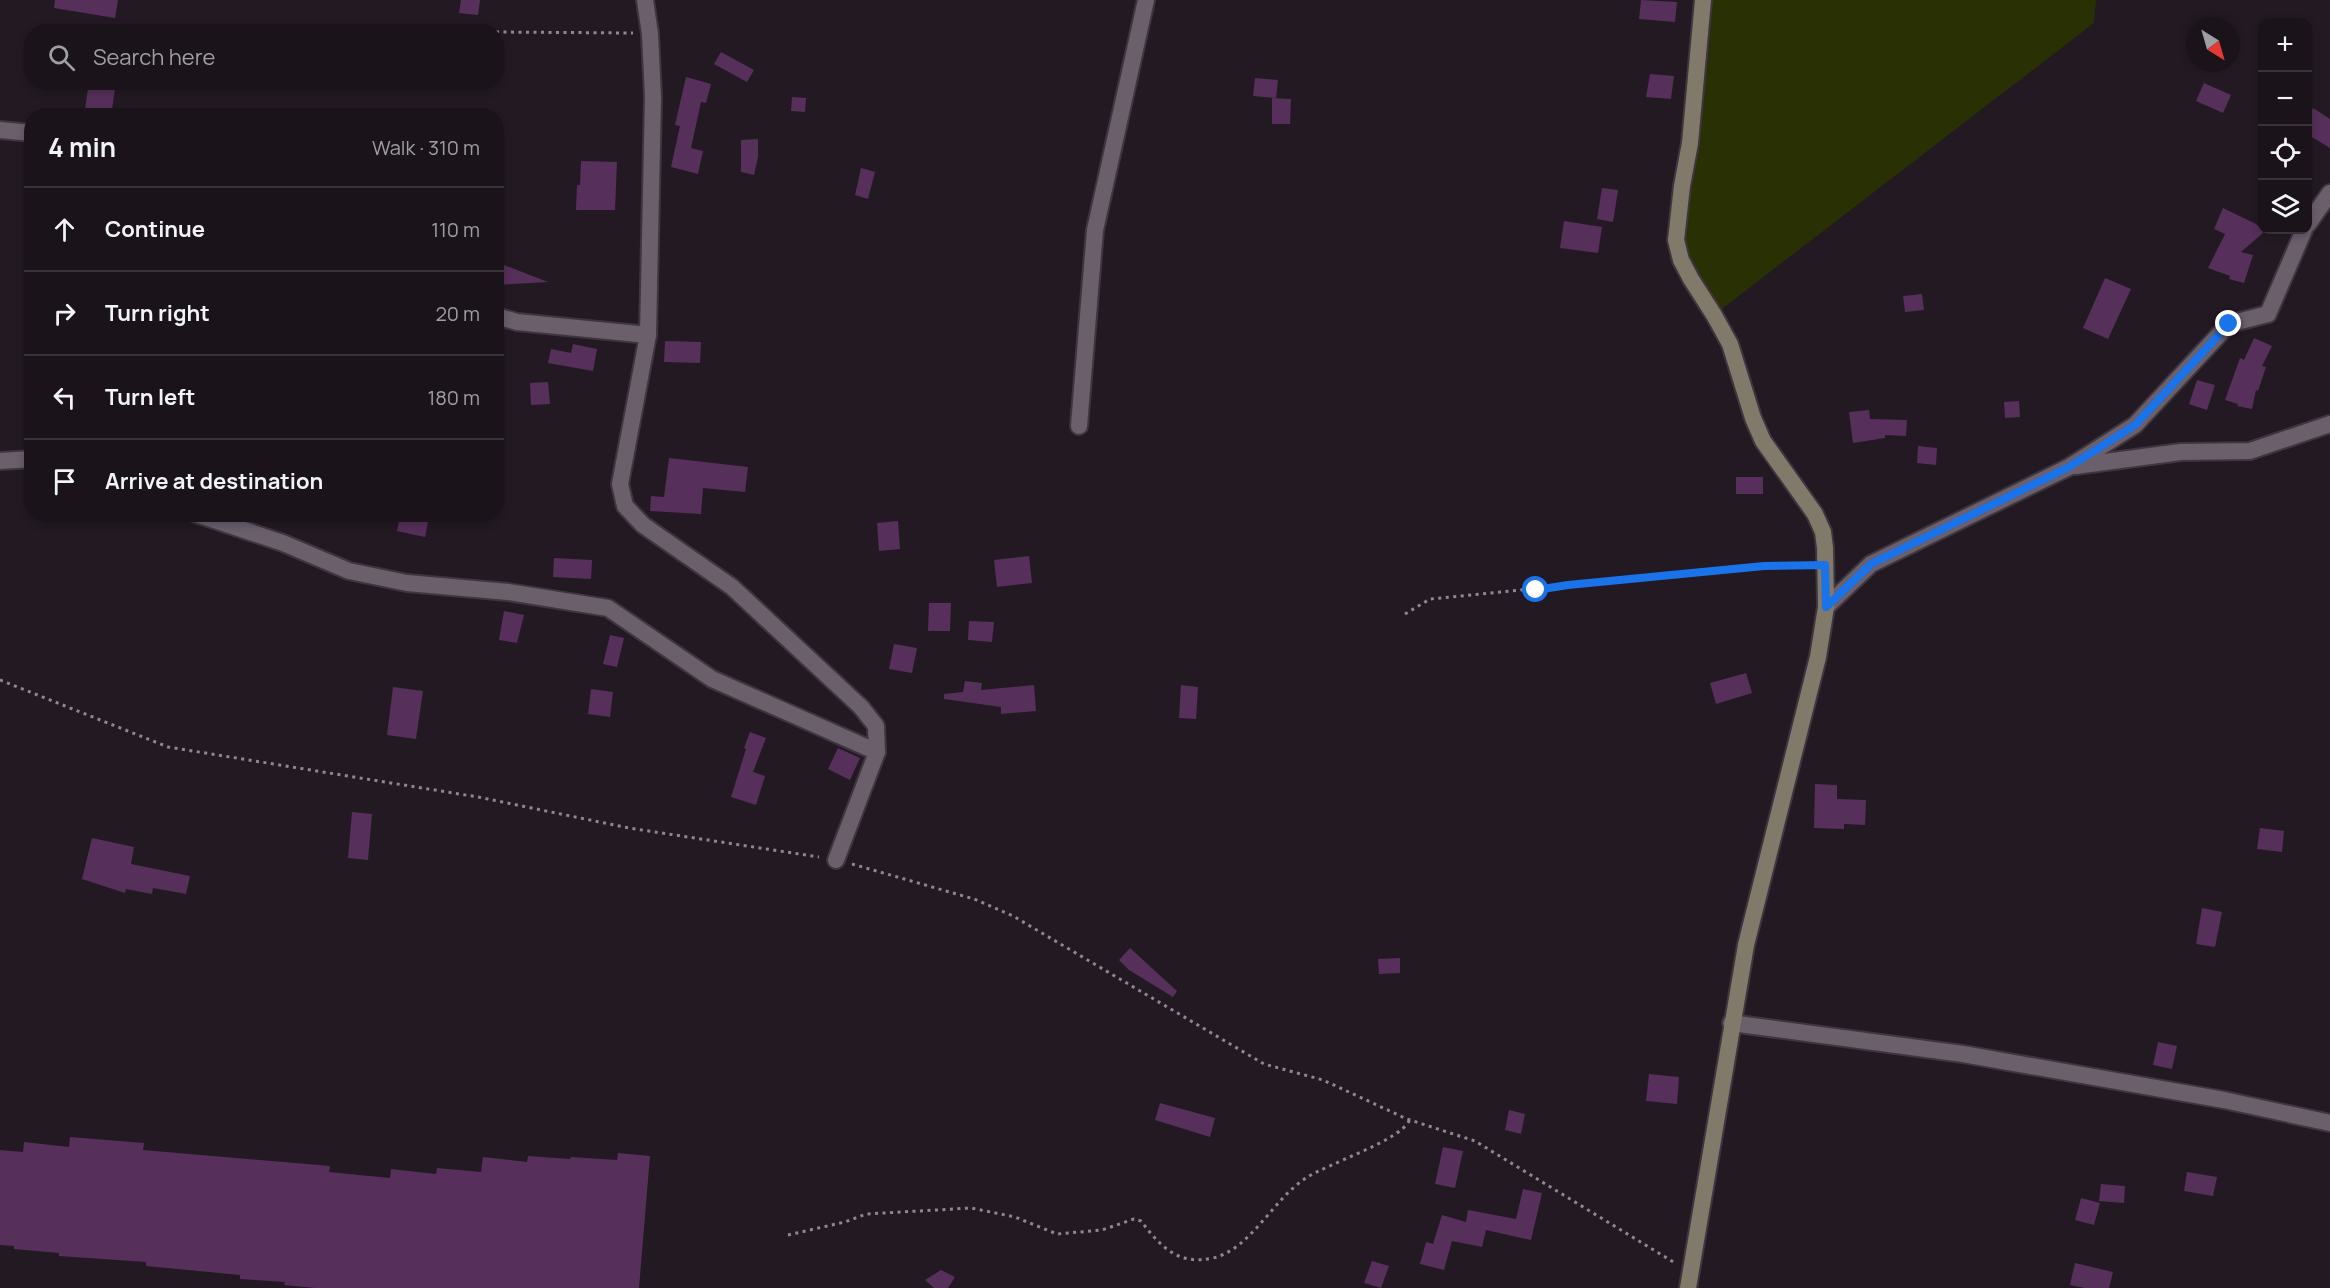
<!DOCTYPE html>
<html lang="en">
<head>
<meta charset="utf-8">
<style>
  body { margin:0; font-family:Manrope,sans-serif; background:#231c23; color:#f1f3f6 }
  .controls { position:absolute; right:18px; top:18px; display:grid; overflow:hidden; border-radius:12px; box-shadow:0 3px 9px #0003 }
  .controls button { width:54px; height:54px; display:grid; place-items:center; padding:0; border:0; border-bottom:2px solid #383239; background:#1a131a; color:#f1f3f6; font:30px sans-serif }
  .compass { position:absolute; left:2186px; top:18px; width:54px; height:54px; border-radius:50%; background:#1a131a; box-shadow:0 3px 9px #0003; rotate:143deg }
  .stop { position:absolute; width:18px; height:18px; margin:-14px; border:4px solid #1a73e8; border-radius:50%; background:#fff }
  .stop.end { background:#1a73e8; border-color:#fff; box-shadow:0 2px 6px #0008 }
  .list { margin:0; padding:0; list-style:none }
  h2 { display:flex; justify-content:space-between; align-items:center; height:78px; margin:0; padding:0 24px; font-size:26px }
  h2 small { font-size:20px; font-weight:400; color:#9f9ea2 }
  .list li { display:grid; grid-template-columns:39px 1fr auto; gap:18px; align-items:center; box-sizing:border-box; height:84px; padding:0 24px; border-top:2px solid #383239 }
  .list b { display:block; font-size:22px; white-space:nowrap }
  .list em { font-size:20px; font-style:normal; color:#9f9ea2 }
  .icon { flex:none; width:33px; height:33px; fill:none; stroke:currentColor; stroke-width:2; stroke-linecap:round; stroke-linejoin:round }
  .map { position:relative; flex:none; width:2330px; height:1288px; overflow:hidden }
  .search { position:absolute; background:#1a131a; box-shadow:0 3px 9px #0003; left:24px; top:24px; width:480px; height:66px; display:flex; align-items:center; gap:15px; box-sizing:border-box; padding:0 21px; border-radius:24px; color:#9f9ea2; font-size:22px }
  .panel { position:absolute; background:#1a131a; box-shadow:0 3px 9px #0003; left:24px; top:108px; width:480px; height:414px; border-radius:24px }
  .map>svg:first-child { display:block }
</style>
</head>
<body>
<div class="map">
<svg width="2330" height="1288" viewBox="0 0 2330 1288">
  <rect width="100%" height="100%" fill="#231923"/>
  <path fill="#293004" d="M1703,0h393l-2,23 -380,292 -23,-36 -12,-67z"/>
  <g fill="#562f5a">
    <path d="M55,0h63l-3,18 -61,-10z"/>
    <path d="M461,0h19l-2,15 -19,-2z"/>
    <path d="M1641,0l36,2 -2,20 -36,-3z"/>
    <path d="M721,52l33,18 -7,12 -33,-18z"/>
    <path d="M1650,74l24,2 -3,23 -25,-2z"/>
    <path d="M686,77l25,7 -5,19 -5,-1 -10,46 12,3 -5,23 -27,-7 9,-41 -5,-1z"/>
    <path d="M1255,78l23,2 -2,18 -23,-2z"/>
    <path d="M89,82h27l-5,34h-27z"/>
    <path d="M2204,83l27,12 -8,18 -27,-12z"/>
    <path d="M792,97l14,1 -1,14 -14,-1z"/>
    <path d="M1272,98l19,1 -1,25h-18z"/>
    <path d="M2313,108l17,11v29l-23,-14v-18z"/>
    <path d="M758,139v18l-4,18 -13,-3v-32z"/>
    <path d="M581,161l36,1 -2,48h-39l1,-25h3z"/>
    <path d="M861,168l14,4 -7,27 -13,-4z"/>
    <path d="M1602,188l16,2 -5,32 -16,-3z"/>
    <path d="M2223,208l33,16 8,8 -23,20 12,3 -9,28 -15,-4 1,-3 -22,-8 17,-34 -11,-5z"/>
    <path d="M1564,221l38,6 -4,26 -38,-5z"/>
    <path d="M496,262l52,20 -52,3z"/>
    <path d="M2105,278l26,11 -23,50 -25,-11z"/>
    <path d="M1922,294l2,16 -19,2 -2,-16z"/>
    <path d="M2254,338l18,8 -10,20 4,1 -8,24 -2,-1 -4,19 -15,-3 1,-2 -13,-4 15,-42 4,2z"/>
    <path d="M665,341l36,1 -1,21 -36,-1z"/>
    <path d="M573,344l24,5 -4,22 -45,-8 3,-14 20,4z"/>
    <path d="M2197,380l18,5 -8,25 -18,-6z"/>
    <path d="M548,382l2,22 -19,1 -1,-22z"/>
    <path d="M2019,401l1,16 -15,1 -1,-16z"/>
    <path d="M1869,410l1,9 37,1 -1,16 -21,-1v3l-32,5 -4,-31z"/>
    <path d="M1918,446l19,2 -1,17 -19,-2z"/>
    <path d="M669,458l79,9 -3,25 -42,-4 -2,26 -51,-3 1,-15 13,1z"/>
    <rect x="1736" y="477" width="27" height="17"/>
    <path d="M400,516l28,6 -3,15 -28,-6z"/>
    <path d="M898,521l2,28 -21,2 -2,-28z"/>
    <path d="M1029,556l3,27 -35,4 -3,-27z"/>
    <path d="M554,558l38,2 -1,19 -38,-2z"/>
    <path d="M929,603h22l-1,28h-22z"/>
    <path d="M504,611l20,4 -7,28 -18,-3z"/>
    <path d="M969,621l25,1 -2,20 -24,-2z"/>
    <path d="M610,635l14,3 -7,29 -14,-3z"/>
    <path d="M894,644l23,4 -5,25 -23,-4z"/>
    <path d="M1746,673l6,20 -36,11 -6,-21z"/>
    <path d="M965,681l17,2 -1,7 53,-5 2,26 -35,3v-7l-57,-8v-5l19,-2z"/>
    <path d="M1181,685l17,2 -2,32 -17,-1z"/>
    <path d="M393,687l30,4 -7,48 -29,-4z"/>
    <path d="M591,689l22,3 -3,25 -22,-3z"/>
    <path d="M750,732l16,6 -13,34 12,4 -9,29 -25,-8 15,-48 -2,-1z"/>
    <path d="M838,748l22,10 -10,22 -22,-11z"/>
    <path d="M1815,784l22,1v14l29,1 -1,25 -21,-1v5l-30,-1z"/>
    <path d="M352,812l20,2 -4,46 -20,-2z"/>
    <path d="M2260,828l24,3 -2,21 -25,-3z"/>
    <path d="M92,838l42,9 -3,17 59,12 -4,18 -33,-6 -1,6 -26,-5 -1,4 -43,-14z"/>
    <path d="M2202,908l20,4 -7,35 -19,-3z"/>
    <path d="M1130,948l47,43 -4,6 -44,-27 -10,-10z"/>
    <path d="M1400,958v15l-21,1 -1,-15z"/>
    <path d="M2158,1042l19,4 -5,23 -19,-4z"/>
    <path d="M1649,1074l30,3 -2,27 -31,-3z"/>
    <path d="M1160,1103l55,15 -5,19 -55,-17z"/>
    <path d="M1509,1110l16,4 -4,20 -16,-4z"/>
    <path d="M70,1137l74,6 -1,7 187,16 -1,6 61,6 1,-9 45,5 1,-6 44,4 2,-15 44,5 1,-6 42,3 1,-2 46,3 1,-7 32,3 -11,132h-324l-31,-3 1,-3 -45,-3v-4l-94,-9v-4l-87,-6v-3l-45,-4v-3l-14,-1v-95l23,2 1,-10 45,5z"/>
    <path d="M1443,1147l20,4 -8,37 -20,-4z"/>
    <path d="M2187,1172l30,5 -4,19 -29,-5z"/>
    <path d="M2101,1184l24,2 -1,17 -25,-2z"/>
    <path d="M1523,1189l19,4 -11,47 -45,-10 -4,17 -30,-6 -8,29 -24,-6 6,-22 7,2 9,-29 24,7 2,-12 48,9z"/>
    <path d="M2081,1198l19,5 -6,22 -19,-5z"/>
    <path d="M1372,1261l17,5 -8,22 -17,-5z"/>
    <path d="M2075,1263l38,9 -4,16h-24l-15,-3z"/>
    <path d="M941,1270l14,7 -7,11h-14l-9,-8z"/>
  </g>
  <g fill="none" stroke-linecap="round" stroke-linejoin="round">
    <defs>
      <g id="minor">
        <path d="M645,0l5,34 3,63 -5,238 -28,149 5,22 18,19 89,62 129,120 15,19 1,26 -41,108"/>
        <path d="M0,130l32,3"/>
        <path d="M2308,224l22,-31"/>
        <path d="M496,316l21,6 131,13"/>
        <path d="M1079,426l16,-196 51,-230"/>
        <path d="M0,461l32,-2"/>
        <path d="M2075,466l106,-14 69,-1 80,-27"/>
        <path d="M196,514l87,29 66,28 58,12 101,9 100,16 104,71 165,73"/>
        <path d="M1826,607l45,-43 198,-97 66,-42 94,-101 39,-10 36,-84"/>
        <path d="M1731,1023l232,31 261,46 106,23"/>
      </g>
      <path id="secondary" d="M1688,1288l58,-343 72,-288 8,-50 -1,-59 -2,-16 -8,-18 -52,-73 -10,-23 -23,-74 -16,-29 -23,-36 -10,-19 -5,-20 6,-54 8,-43 13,-143"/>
    </defs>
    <use href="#minor" stroke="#3d363e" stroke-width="20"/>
    <use href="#secondary" stroke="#3d363e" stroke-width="20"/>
    <g stroke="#908890" stroke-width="3" stroke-dasharray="3 4.5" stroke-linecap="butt">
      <path d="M496,32l137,1"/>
      <path d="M1405,614l25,-15 334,-33 45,-1"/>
      <path d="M0,680l168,67 310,50 151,31 190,29"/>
      <path d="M852,864l122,35 39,17 251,148 59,16 84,39 68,22 200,122"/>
      <path d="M788,1235l57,-13 21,-8 105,-6 44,9 42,17 45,-4 32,-11 7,2c19,25 37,45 72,37 38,-9 60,-59 93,-80 23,-15 93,-37 103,-57l-2,-2"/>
    </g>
    <use href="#minor" stroke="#6a5f6b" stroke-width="16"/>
    <use href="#secondary" stroke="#81796a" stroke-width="16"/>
  </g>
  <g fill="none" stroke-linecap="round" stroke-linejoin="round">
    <path stroke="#1a73e8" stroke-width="8" d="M1536,590l32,-5 196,-19 61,-1 1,42 45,-43 198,-97 66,-42 94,-101"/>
  </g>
</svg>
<div class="controls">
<button>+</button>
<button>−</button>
<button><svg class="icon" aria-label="locate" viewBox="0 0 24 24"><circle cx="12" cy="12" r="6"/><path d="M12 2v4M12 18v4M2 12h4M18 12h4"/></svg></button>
<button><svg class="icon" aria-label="layers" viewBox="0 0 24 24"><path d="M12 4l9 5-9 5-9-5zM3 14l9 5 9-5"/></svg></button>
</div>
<svg class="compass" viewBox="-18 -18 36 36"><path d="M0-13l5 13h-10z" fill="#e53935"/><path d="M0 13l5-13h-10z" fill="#9f9ea2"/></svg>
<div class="stop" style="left:1536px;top:590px"></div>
<div class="stop end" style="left:2229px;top:324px"></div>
<div class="search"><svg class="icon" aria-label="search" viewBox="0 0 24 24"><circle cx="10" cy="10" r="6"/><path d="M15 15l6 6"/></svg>Search here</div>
<section class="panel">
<h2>4 min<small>Walk · 310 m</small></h2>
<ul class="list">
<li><svg class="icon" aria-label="ahead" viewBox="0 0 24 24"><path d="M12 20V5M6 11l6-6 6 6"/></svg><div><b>Continue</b></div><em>110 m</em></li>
<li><svg class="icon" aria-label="right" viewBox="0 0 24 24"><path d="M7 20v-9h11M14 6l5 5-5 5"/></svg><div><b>Turn right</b></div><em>20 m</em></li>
<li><svg class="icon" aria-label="left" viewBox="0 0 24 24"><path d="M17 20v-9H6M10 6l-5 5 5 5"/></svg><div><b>Turn left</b></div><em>180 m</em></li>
<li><svg class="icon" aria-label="arrive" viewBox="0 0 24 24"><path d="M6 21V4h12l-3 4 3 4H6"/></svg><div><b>Arrive at destination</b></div></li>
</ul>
</section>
</div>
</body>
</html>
